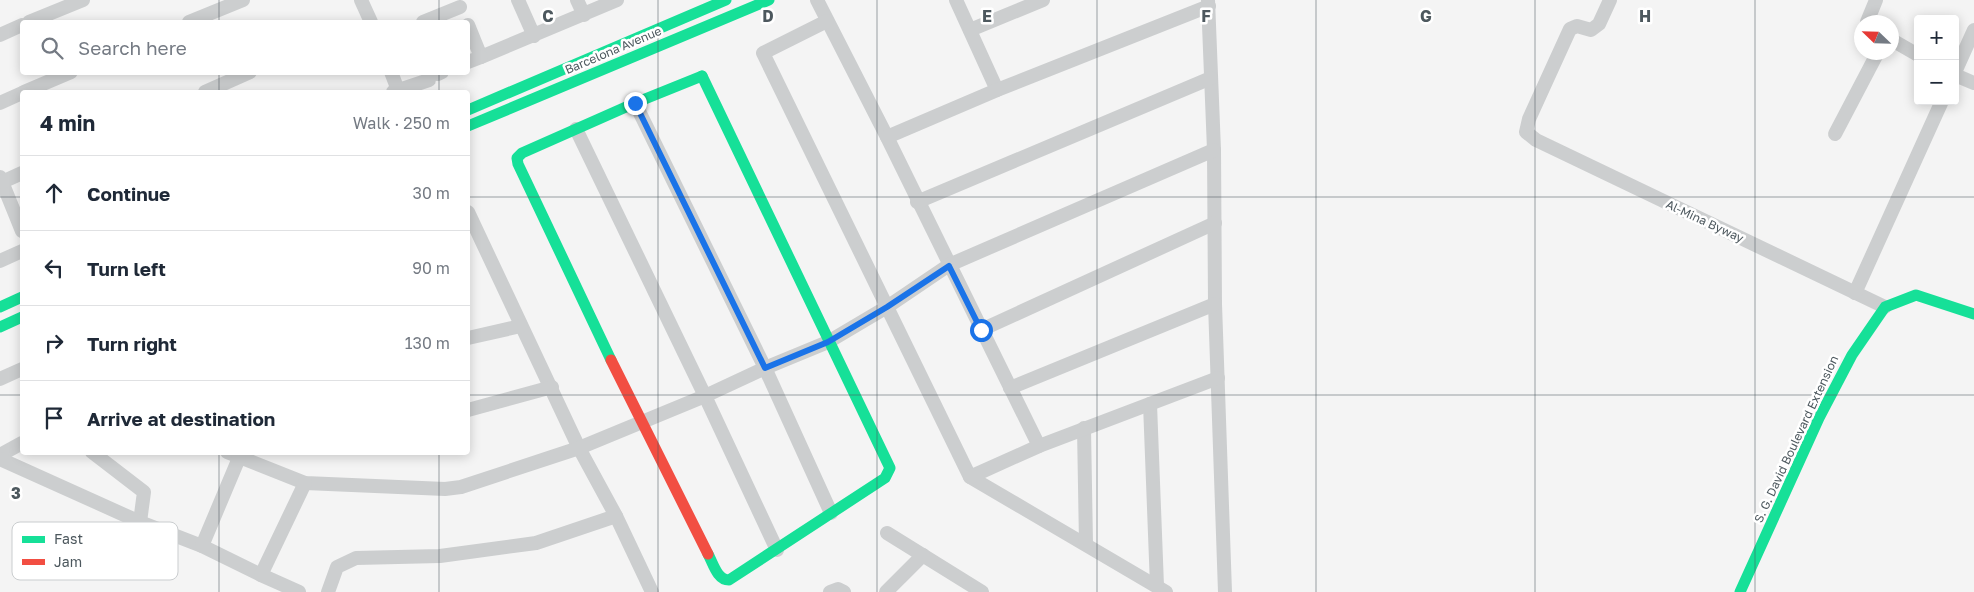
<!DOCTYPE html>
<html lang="en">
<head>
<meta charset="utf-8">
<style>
  body { margin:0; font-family:"Golos Text",sans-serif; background:#f6f6f7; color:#1f2937 }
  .controls { position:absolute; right:15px; top:15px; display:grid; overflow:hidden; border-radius:5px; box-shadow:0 2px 12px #0003 }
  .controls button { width:45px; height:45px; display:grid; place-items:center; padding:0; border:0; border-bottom:1px solid #e0e1e3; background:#fff; color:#1f2937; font:25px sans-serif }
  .compass { position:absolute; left:1854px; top:15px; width:45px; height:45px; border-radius:50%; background:#fff; box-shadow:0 2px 12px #0003; rotate:293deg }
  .stop { position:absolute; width:15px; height:15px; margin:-11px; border:4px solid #1a73e8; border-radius:50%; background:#fff }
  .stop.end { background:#1a73e8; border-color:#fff; box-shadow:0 1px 5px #0008 }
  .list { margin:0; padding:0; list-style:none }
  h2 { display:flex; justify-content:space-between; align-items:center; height:65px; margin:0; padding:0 20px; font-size:21px }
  h2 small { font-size:16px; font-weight:400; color:#747a83 }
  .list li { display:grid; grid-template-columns:32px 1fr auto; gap:15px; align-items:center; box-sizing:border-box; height:75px; padding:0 20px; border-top:1px solid #e0e1e3 }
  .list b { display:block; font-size:19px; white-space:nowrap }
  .list em { font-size:16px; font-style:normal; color:#747a83 }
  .icon { flex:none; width:28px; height:28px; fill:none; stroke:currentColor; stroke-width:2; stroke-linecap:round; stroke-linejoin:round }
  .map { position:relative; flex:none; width:1974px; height:592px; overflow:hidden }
  .search { position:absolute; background:#fff; box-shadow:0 2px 12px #0003; left:20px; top:20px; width:450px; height:55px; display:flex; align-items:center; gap:12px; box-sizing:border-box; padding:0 18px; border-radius:5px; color:#747a83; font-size:19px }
  .panel { position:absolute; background:#fff; box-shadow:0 2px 12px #0003; left:20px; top:90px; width:450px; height:365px; border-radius:5px }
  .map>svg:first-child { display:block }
</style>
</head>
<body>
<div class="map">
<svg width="1974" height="592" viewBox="0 0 1974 592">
  <rect width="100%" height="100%" fill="#f4f4f4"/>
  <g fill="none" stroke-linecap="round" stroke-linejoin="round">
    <g stroke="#cccecf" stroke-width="14">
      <path d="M361,0l10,22"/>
      <path d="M518,0l16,36"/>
      <path d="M577,0l7,15"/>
      <path d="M817,0l70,137 152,309"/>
      <path d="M956,0l41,90"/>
      <path d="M1208,0l6,150 1,154 10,288"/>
      <path d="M1610,0l-11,24 -8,6 -14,-4 -7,3 -41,90 -3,13 10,8 349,167"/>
      <path d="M827,21l-64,32 207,424 196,115"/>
      <path d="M29,22l54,-22"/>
      <path d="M189,22l54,-22"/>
      <path d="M423,22l37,-15"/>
      <path d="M1867,22l9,-22"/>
      <path d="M468,25l13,32 136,-57"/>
      <path d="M970,30l73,-30"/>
      <path d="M0,35l22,-10"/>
      <path d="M1892,40l26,15"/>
      <path d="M468,62l13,-5"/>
      <path d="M391,72l7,18"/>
      <path d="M1955,72l19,-42"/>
      <path d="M438,74l4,-2"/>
      <path d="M1955,75l19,8"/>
      <path d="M24,92l47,-20"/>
      <path d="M205,92l45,-20"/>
      <path d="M393,92l36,-12"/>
      <path d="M0,103l22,-10"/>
      <path d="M635,103l130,265 66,145"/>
      <path d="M576,129l129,267 72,154"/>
      <path d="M1835,134l43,-82"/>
      <path d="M887,137l110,-47 212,-84"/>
      <path d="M0,177l22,54"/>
      <path d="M2,182l20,-9"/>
      <path d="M917,202l294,-124"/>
      <path d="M468,212l111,236 37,68 36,76"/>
      <path d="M0,261l22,-10"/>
      <path d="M1855,293l87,-192"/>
      <path d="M981,330l234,-107"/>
      <path d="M468,338l53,-12"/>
      <path d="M0,379l22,-10"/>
      <path d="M1010,388l205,-84"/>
      <path d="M1150,404l7,182"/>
      <path d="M468,410l84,-23"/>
      <path d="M1084,428l2,116"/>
      <path d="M92,452l52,40 -4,30"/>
      <path d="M227,452l78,31 140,6 16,-2 118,-39 126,-52 60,-28 63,-26 59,-35 62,-42 265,-115"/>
      <path d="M0,455l22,-12"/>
      <path d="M0,459l140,63 62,24 37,-88"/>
      <path d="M970,477l69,-31 179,-68"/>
      <path d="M887,533l95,59"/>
      <path d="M202,546l59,29"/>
      <path d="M299,592l-38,-17 44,-92"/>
      <path d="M328,592l9,-25 19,-9 84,-2 96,-13 80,-27"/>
      <path d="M830,592l8,-3 6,3"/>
      <path d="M886,592l37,-37"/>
    </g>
    <g stroke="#16e098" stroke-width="11">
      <path d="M702,76l188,392 -5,10 -156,102c-12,0 -16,-17 -21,-26"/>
      <path d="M468,110l258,-110"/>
      <path d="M468,126l301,-126"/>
      <path d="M0,307l22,-10"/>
      <path d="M0,327l22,-10"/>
      <path d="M611,360l-93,-196 -1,-6 5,-5 113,-50 67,-27"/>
      <path d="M1740,592l79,-174 33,-63 33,-48 31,-12 58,19"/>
    </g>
    <path stroke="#f24e42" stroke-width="11" d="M611,360l97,194"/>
  </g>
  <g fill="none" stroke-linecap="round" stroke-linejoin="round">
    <path stroke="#1a73e8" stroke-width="6" d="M635,103l130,265 63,-26 59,-35 62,-41 32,64"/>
  </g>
  <path fill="none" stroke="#4d585e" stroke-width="1" stroke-opacity="0.55" d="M219,0v22M439,0v22M658,0v592M877,0v592M1097,0v592M1316,0v592M1535,0v592M1755,0v592M219,72v20M439,72v20M0,197h22M468,197h1506M0,395h22M468,395h1506M219,452v140M439,452v140"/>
  <g text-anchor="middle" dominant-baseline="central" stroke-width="5" stroke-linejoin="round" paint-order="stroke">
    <g font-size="12" fill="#4d585e" stroke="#fff">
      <text transform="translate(613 50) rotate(-23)">Barcelona Avenue</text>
      <text transform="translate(1705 221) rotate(25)">Al-Mina Byway</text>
      <text transform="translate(1796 439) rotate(-65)">S. G. David Boulevard Extension</text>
    </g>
  </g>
  <rect x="12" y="522" width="166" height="58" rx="8" fill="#fff" stroke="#cacdcf" stroke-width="1"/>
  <rect x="22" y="536" width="23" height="7" fill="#16e098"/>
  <rect x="22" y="559" width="23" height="6" fill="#f24e42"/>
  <g font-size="14" fill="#4d585e">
    <text x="54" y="544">Fast</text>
    <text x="54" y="567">Jam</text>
  </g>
  <g font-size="16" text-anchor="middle" font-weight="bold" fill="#4d585e" stroke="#fff" stroke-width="5" stroke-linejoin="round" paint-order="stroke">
    <text x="548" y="22">C</text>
    <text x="768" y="22">D</text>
    <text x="987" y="22">E</text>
    <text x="1206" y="22">F</text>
    <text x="1426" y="22">G</text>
    <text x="1645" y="22">H</text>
    <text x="16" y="499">3</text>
  </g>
</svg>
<div class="controls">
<button>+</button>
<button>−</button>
</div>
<svg class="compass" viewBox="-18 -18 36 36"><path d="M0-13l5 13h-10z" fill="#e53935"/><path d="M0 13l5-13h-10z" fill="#747a83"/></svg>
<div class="stop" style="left:981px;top:330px"></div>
<div class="stop end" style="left:635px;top:103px"></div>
<div class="search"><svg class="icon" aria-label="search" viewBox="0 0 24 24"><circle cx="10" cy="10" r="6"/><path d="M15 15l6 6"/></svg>Search here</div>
<section class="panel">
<h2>4 min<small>Walk · 250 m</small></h2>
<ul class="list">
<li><svg class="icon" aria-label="ahead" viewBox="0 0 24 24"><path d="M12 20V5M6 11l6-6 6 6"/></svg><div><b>Continue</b></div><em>30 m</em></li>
<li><svg class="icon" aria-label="left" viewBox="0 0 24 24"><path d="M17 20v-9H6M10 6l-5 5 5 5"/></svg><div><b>Turn left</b></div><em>90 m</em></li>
<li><svg class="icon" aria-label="right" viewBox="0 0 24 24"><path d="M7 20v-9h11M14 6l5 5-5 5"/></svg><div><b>Turn right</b></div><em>130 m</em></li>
<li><svg class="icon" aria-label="arrive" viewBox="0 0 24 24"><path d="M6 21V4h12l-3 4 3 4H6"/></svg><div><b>Arrive at destination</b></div></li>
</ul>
</section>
</div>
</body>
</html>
